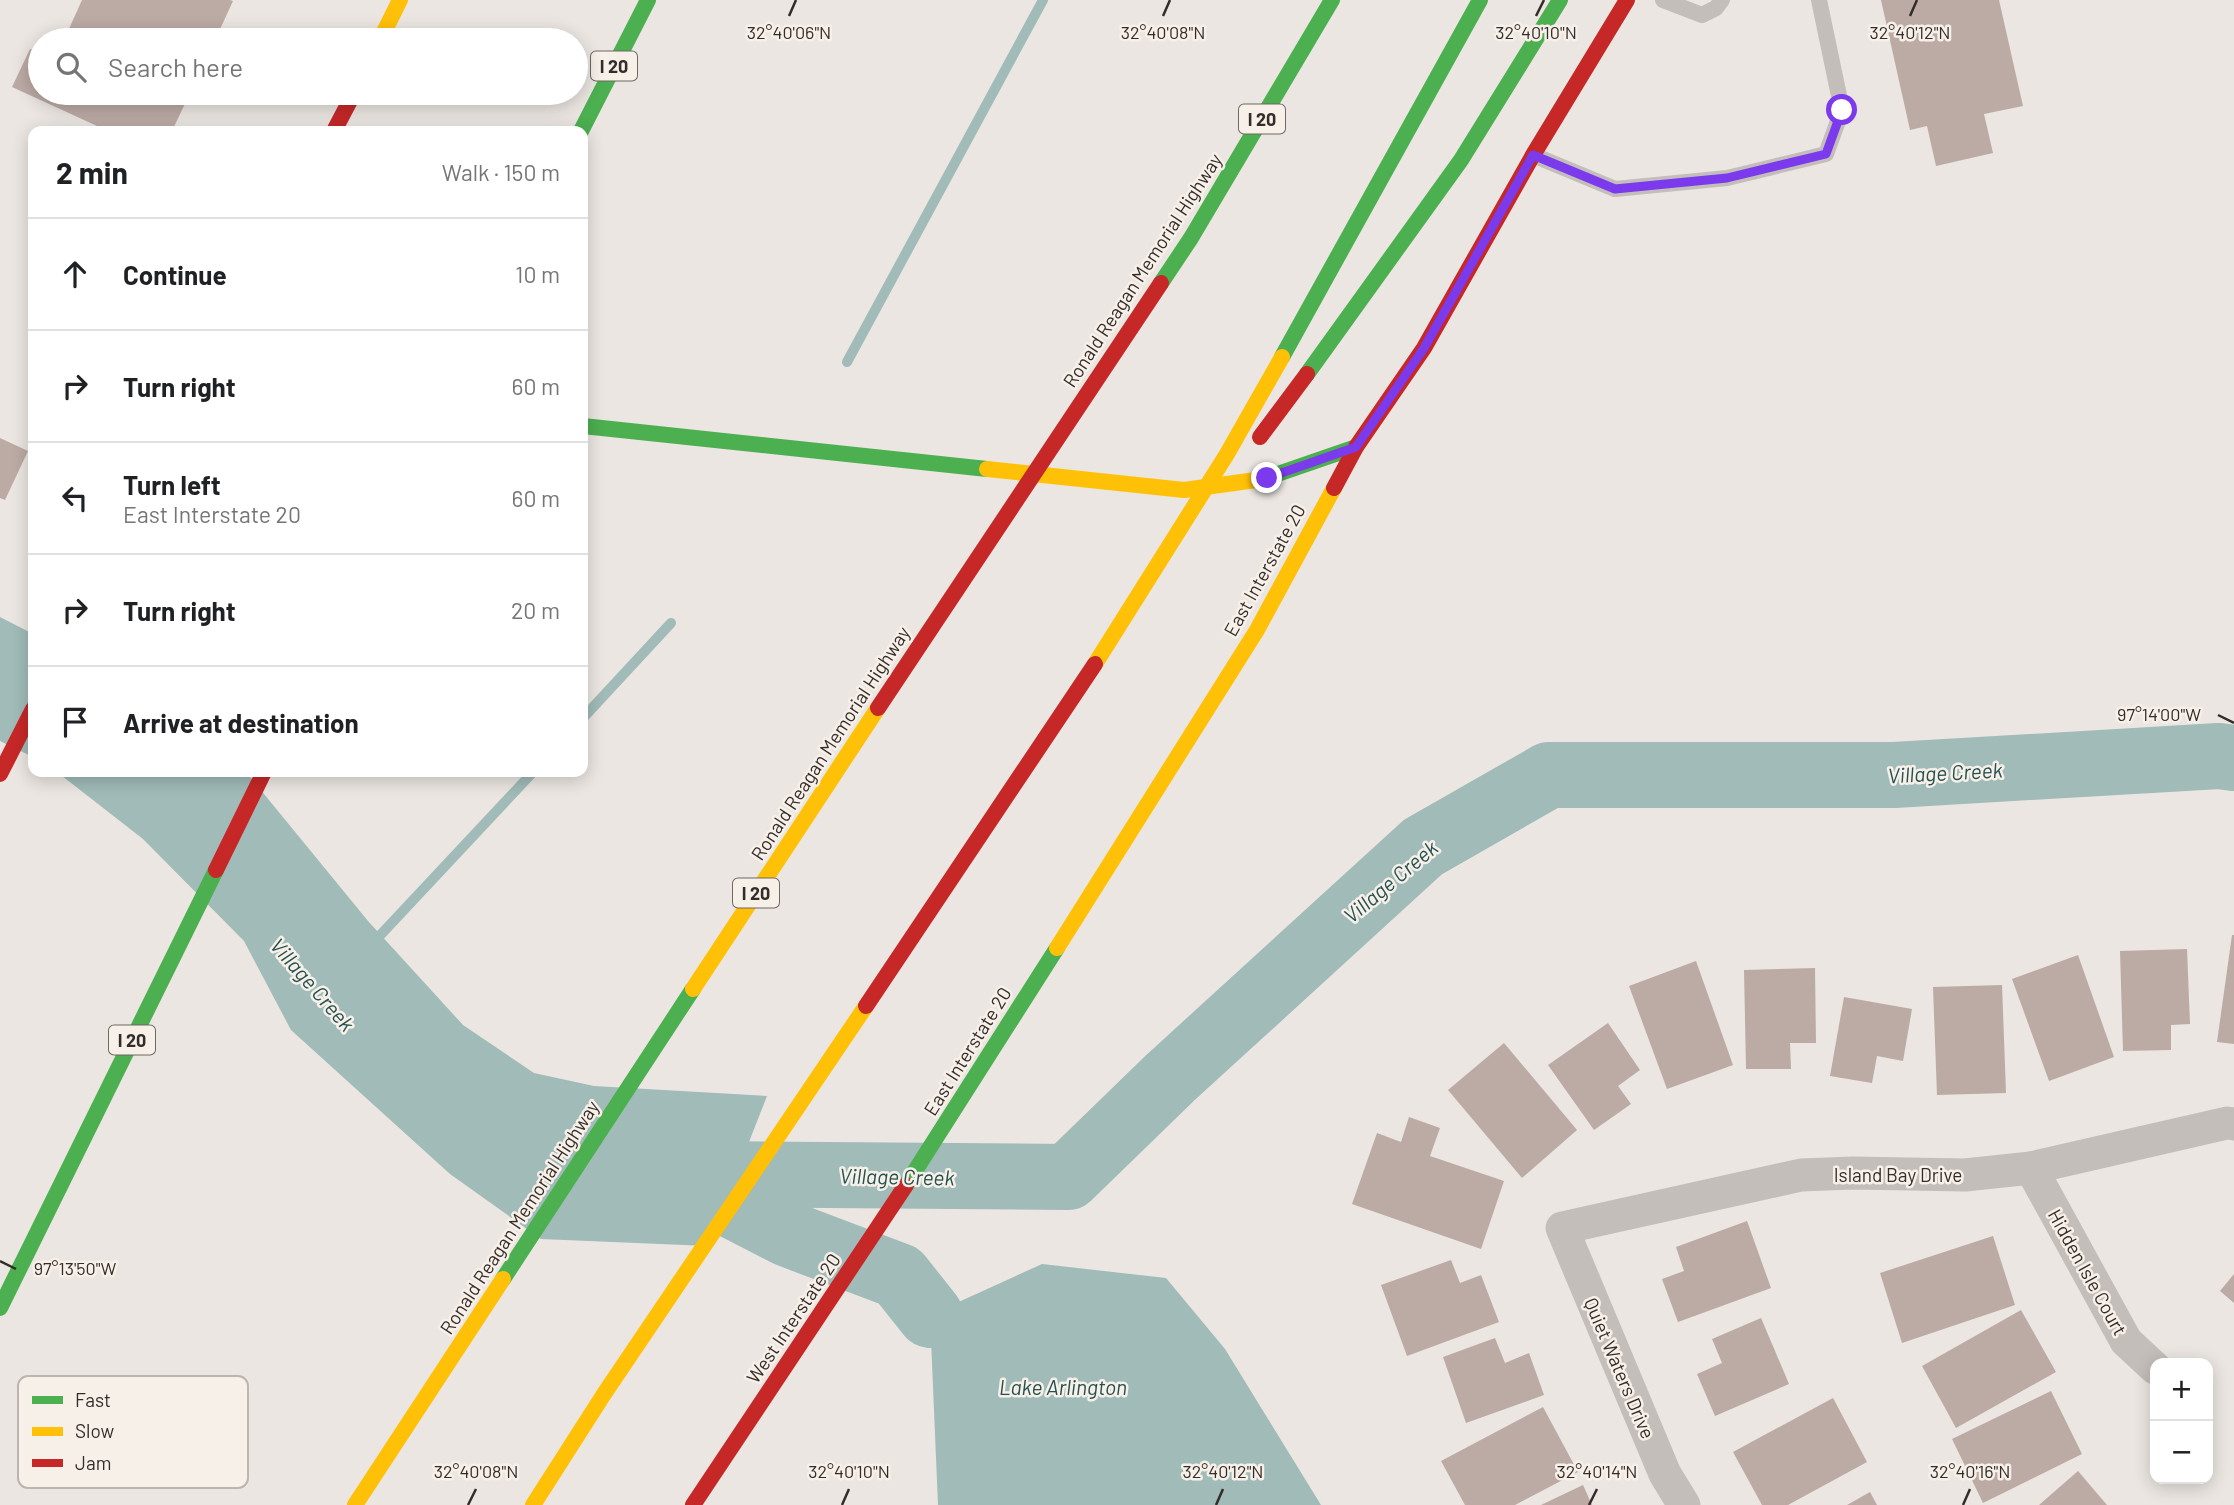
<!DOCTYPE html>
<html lang="en">
<head>
<meta charset="utf-8">
<style>
  body { margin:0; font-family:Barlow,sans-serif; background:#f6f6f6; color:#202124 }
  .controls { position:absolute; right:21px; bottom:21px; display:grid; overflow:hidden; border-radius:14px; box-shadow:0 4px 18px #0003 }
  .controls button { width:63px; height:63px; display:grid; place-items:center; padding:0; border:0; border-bottom:2px solid #e0e0e0; background:#fff; color:#202124; font:35px sans-serif }
  .stop { position:absolute; width:21px; height:21px; margin:-16px; border:5px solid #7c3aed; border-radius:50%; background:#fff }
  .stop.end { background:#7c3aed; border-color:#fff; box-shadow:0 2px 7px #0008 }
  .list { margin:0; padding:0; list-style:none }
  h2 { display:flex; justify-content:space-between; align-items:center; height:91px; margin:0; padding:0 28px; font-size:30px }
  h2 small { font-size:23px; font-weight:400; color:#757577 }
  .list li { display:grid; grid-template-columns:46px 1fr auto; gap:21px; align-items:center; box-sizing:border-box; height:112px; padding:0 28px; border-top:2px solid #e0e0e0 }
  .list b { display:block; font-size:26px; white-space:nowrap }
  .list p { margin:0; font-size:23px; white-space:nowrap; color:#757577 }
  .list em { font-size:23px; font-style:normal; color:#757577 }
  .icon { flex:none; width:38px; height:38px; fill:none; stroke:currentColor; stroke-width:2; stroke-linecap:round; stroke-linejoin:round }
  .map { position:relative; flex:none; width:2234px; height:1505px; overflow:hidden }
  .search { position:absolute; background:#fff; box-shadow:0 4px 18px #0003; left:28px; top:28px; width:560px; height:77px; display:flex; align-items:center; gap:18px; box-sizing:border-box; padding:0 24px; border-radius:38px; color:#757577; font-size:26px }
  .panel { position:absolute; background:#fff; box-shadow:0 4px 18px #0003; left:28px; top:126px; width:560px; height:651px; border-radius:14px }
  .map>svg:first-child { display:block }
</style>
</head>
<body>
<div class="map">
<svg width="2234" height="1505" viewBox="0 0 2234 1505">
  <rect width="100%" height="100%" fill="#ebe6e1"/>
  <g fill="#a0bbb8">
    <path d="M0,617l33,17v123l-33,-16z"/>
    <path d="M57,772h189l122,149 95,104 71,48 60,13 173,10 -59,150 -167,-7 -91,-65 -159,-144 -47,-89 -101,-102z"/>
    <path d="M1042,1264l124,14 59,71 96,156h-383l-8,-190z"/>
  </g>
  <g fill="none" stroke-linecap="round" stroke-linejoin="round">
    <g stroke="#a0bbb8" stroke-width="10">
      <path d="M847,362l196,-362"/>
      <path d="M583,718l88,-95"/>
      <path d="M372,944l161,-172"/>
    </g>
    <g stroke="#a0bbb8" stroke-width="66">
      <path d="M686,1174l382,3 102,-99 253,-231 126,-72h345l325,-19 15,2"/>
      <path d="M679,1178l109,56 111,42 31,39"/>
    </g>
  </g>
  <g fill="#bcaaa5">
    <path d="M82,0h148l3,1 -18,39h-151z"/>
    <path d="M1881,0h118l24,106 -39,8 9,39 -57,13 -9,-40 -17,4z"/>
    <path d="M30,49l10,4v40h150l-18,38h-64l-96,-44z"/>
    <path d="M0,438l28,13 -23,49 -5,-2z"/>
    <path d="M2232,935h2v109l-17,-2z"/>
    <path d="M2187,949l3,75 -19,1v25l-48,1 -3,-100z"/>
    <path d="M2078,955l36,102 -65,24 -37,-102z"/>
    <path d="M1696,961l37,104 -66,24 -38,-103z"/>
    <path d="M1815,968l1,75h-26l1,26h-45l-2,-99z"/>
    <path d="M2002,985l4,108 -69,2 -4,-108z"/>
    <path d="M1844,997l68,12 -9,52 -26,-5 -5,27 -42,-7z"/>
    <path d="M1608,1023l32,47 -22,16 13,18 -37,26 -46,-65z"/>
    <path d="M1504,1043l73,87 -55,48 -74,-88z"/>
    <path d="M1409,1117l31,11 -10,28 74,25 -23,68 -129,-45 25,-71 24,9z"/>
    <path d="M1747,1221l24,67 -93,34 -16,-43 22,-8 -8,-24z"/>
    <path d="M1993,1236l22,69 -113,38 -22,-70z"/>
    <path d="M1451,1260l9,23 21,-8 18,47 -92,34 -26,-71z"/>
    <path d="M2234,1274v29l-14,-12z"/>
    <path d="M2021,1310l35,62 -100,56 -34,-62z"/>
    <path d="M1761,1318l28,66 -74,32 -18,-42 25,-11 -10,-24z"/>
    <path d="M1495,1338l10,25 24,-10 15,42 -78,28 -23,-66z"/>
    <path d="M2051,1391l31,63 -99,49 -31,-64z"/>
    <path d="M1833,1398l34,64 -79,43h-26l-29,-53z"/>
    <path d="M1543,1407l35,65 -63,33h-50l-24,-44z"/>
    <path d="M2078,1471l29,34h-68z"/>
    <path d="M1583,1485l9,20h-51z"/>
    <path d="M1870,1492l7,13h-30z"/>
  </g>
  <g fill="none" stroke-linecap="round" stroke-linejoin="round">
    <g stroke="#c4bebb" stroke-width="16">
      <path d="M1663,0l39,15 14,-7 6,-8"/>
      <path d="M1533,155l82,34 112,-11 99,-24 16,-44 -23,-110"/>
    </g>
    <g stroke="#c4bebb" stroke-width="33">
      <path d="M2031,1168l95,173 29,27"/>
      <path d="M1684,1505l-19,-31 -103,-246 239,-53 52,-2 112,2 66,-7 196,-45 7,1"/>
    </g>
    <g stroke="#4caf50" stroke-width="16">
      <path d="M581,131l67,-131"/>
      <path d="M1161,283l30,-45 141,-238"/>
      <path d="M1282,357l198,-357"/>
      <path d="M1307,374l154,-214 99,-160"/>
      <path d="M583,426l404,43"/>
      <path d="M1263,479l93,-32"/>
      <path d="M906,1185l151,-237"/>
      <path d="M0,1308l216,-438"/>
    </g>
    <g stroke="#ffc107" stroke-width="16">
      <path d="M380,40l20,-40"/>
      <path d="M987,469l197,21 79,-11"/>
      <path d="M1057,948l200,-318 77,-142"/>
    </g>
    <g stroke="#c62828" stroke-width="16">
      <path d="M334,131l20,-38"/>
      <path d="M1334,488l22,-41 68,-99 109,-193 94,-155"/>
      <path d="M0,774l33,-65"/>
      <path d="M216,870l48,-98"/>
      <path d="M693,1505l213,-320"/>
    </g>
    <path stroke="#4caf50" stroke-width="16" d="M503,1279l190,-290"/>
    <g stroke="#ffc107" stroke-width="16">
      <path d="M1095,664l132,-210 55,-97"/>
      <path d="M693,989l185,-281"/>
      <path d="M355,1505l148,-226"/>
      <path d="M533,1505l71,-111 262,-388"/>
    </g>
    <g stroke="#c62828" stroke-width="16">
      <path d="M1260,437l47,-63"/>
      <path d="M878,708l283,-425"/>
      <path d="M866,1006l229,-342"/>
    </g>
  </g>
  <g fill="none" stroke-linecap="round" stroke-linejoin="round">
    <path stroke="#7c3aed" stroke-width="9" d="M1267,478l89,-31 68,-99 109,-193 82,34 112,-11 99,-24 16,-44"/>
  </g>
  <path fill="none" stroke="#342c29" stroke-width="2.5" d="M789,16l7,-16M1163,16l7,-16M1536,16l8,-16M1910,16l7,-16M2218,715l16,8M0,1261l16,8M468,1505l8,-16M842,1505l7,-16M1216,1505l7,-16M1589,1505l8,-16M1963,1505l7,-16"/>
  <g text-anchor="middle" dominant-baseline="central" stroke-width="5" stroke-linejoin="round" paint-order="stroke">
    <g fill="#f7f0e9" stroke="#6e6763" stroke-width="2">
      <rect x="591" y="51.5" width="46" height="29" rx="5"/>
      <rect x="1239" y="104.5" width="46" height="29" rx="5"/>
      <rect x="733" y="878.5" width="46" height="29" rx="5"/>
      <rect x="109" y="1025.5" width="46" height="29" rx="5"/>
    </g>
    <g font-size="18" font-weight="bold" fill="#342c29">
      <text x="614" y="66">I 20</text>
      <text x="1262" y="119">I 20</text>
      <text x="756" y="893">I 20</text>
      <text x="132" y="1040">I 20</text>
    </g>
    <g font-size="19" fill="#342c29" stroke="#f7f0e9">
      <text transform="translate(1142 270) rotate(-57)">Ronald Reagan Memorial Highway</text>
      <text transform="translate(1264 570) rotate(-61)">East Interstate 20</text>
      <text transform="translate(830 743) rotate(-57)">Ronald Reagan Memorial Highway</text>
      <text transform="translate(967 1051) rotate(-58)">East Interstate 20</text>
      <text x="1898" y="1174">Island Bay Drive</text>
      <text transform="translate(519 1217) rotate(-57)">Ronald Reagan Memorial Highway</text>
      <text transform="translate(2088 1272) rotate(61)">Hidden Isle Court</text>
      <text transform="translate(793 1318) rotate(-56)">West Interstate 20</text>
      <text transform="translate(1620 1368) rotate(67)">Quiet Waters Drive</text>
    </g>
    <g font-size="21" font-style="italic" fill="#245150" stroke="#f7f0e9">
      <text transform="translate(1945 772) rotate(-3)">Village Creek</text>
      <text transform="translate(1390 881) rotate(-40)">Village Creek</text>
      <text transform="translate(313 984) rotate(49)">Village Creek</text>
      <text transform="translate(897 1176) rotate(1)">Village Creek</text>
      <text x="1063" y="1386">Lake Arlington</text>
    </g>
  </g>
  <rect x="18" y="1376" width="230" height="112" rx="10" fill="#f7f0e9" stroke="#bcb5af" stroke-width="2"/>
  <rect x="32" y="1396" width="31" height="8" fill="#4caf50"/>
  <rect x="32" y="1427" width="31" height="9" fill="#ffc107"/>
  <rect x="32" y="1459" width="31" height="8" fill="#c62828"/>
  <g font-size="19" fill="#342c29">
    <text x="75" y="1407">Fast</text>
    <text x="75" y="1438">Slow</text>
    <text x="75" y="1470">Jam</text>
  </g>
  <g font-size="18" text-anchor="middle" fill="#342c29" stroke="#f7f0e9" stroke-width="5" stroke-linejoin="round" paint-order="stroke">
    <text x="789" y="39">32°40'06"N</text>
    <text x="1163" y="39">32°40'08"N</text>
    <text x="1536" y="39">32°40'10"N</text>
    <text x="1910" y="39">32°40'12"N</text>
    <text x="2159" y="721">97°14'00"W</text>
    <text x="75" y="1275">97°13'50"W</text>
    <text x="476" y="1478">32°40'08"N</text>
    <text x="849" y="1478">32°40'10"N</text>
    <text x="1223" y="1478">32°40'12"N</text>
    <text x="1597" y="1478">32°40'14"N</text>
    <text x="1970" y="1478">32°40'16"N</text>
  </g>
</svg>
<div class="controls">
<button>+</button>
<button>−</button>
</div>
<div class="stop" style="left:1842px;top:110px"></div>
<div class="stop end" style="left:1267px;top:478px"></div>
<div class="search"><svg class="icon" aria-label="search" viewBox="0 0 24 24"><circle cx="10" cy="10" r="6"/><path d="M15 15l6 6"/></svg>Search here</div>
<section class="panel">
<h2>2 min<small>Walk · 150 m</small></h2>
<ul class="list">
<li><svg class="icon" aria-label="ahead" viewBox="0 0 24 24"><path d="M12 20V5M6 11l6-6 6 6"/></svg><div><b>Continue</b></div><em>10 m</em></li>
<li><svg class="icon" aria-label="right" viewBox="0 0 24 24"><path d="M7 20v-9h11M14 6l5 5-5 5"/></svg><div><b>Turn right</b></div><em>60 m</em></li>
<li><svg class="icon" aria-label="left" viewBox="0 0 24 24"><path d="M17 20v-9H6M10 6l-5 5 5 5"/></svg><div><b>Turn left</b><p>East Interstate 20</p></div><em>60 m</em></li>
<li><svg class="icon" aria-label="right" viewBox="0 0 24 24"><path d="M7 20v-9h11M14 6l5 5-5 5"/></svg><div><b>Turn right</b></div><em>20 m</em></li>
<li><svg class="icon" aria-label="arrive" viewBox="0 0 24 24"><path d="M6 21V4h12l-3 4 3 4H6"/></svg><div><b>Arrive at destination</b></div></li>
</ul>
</section>
</div>
</body>
</html>
